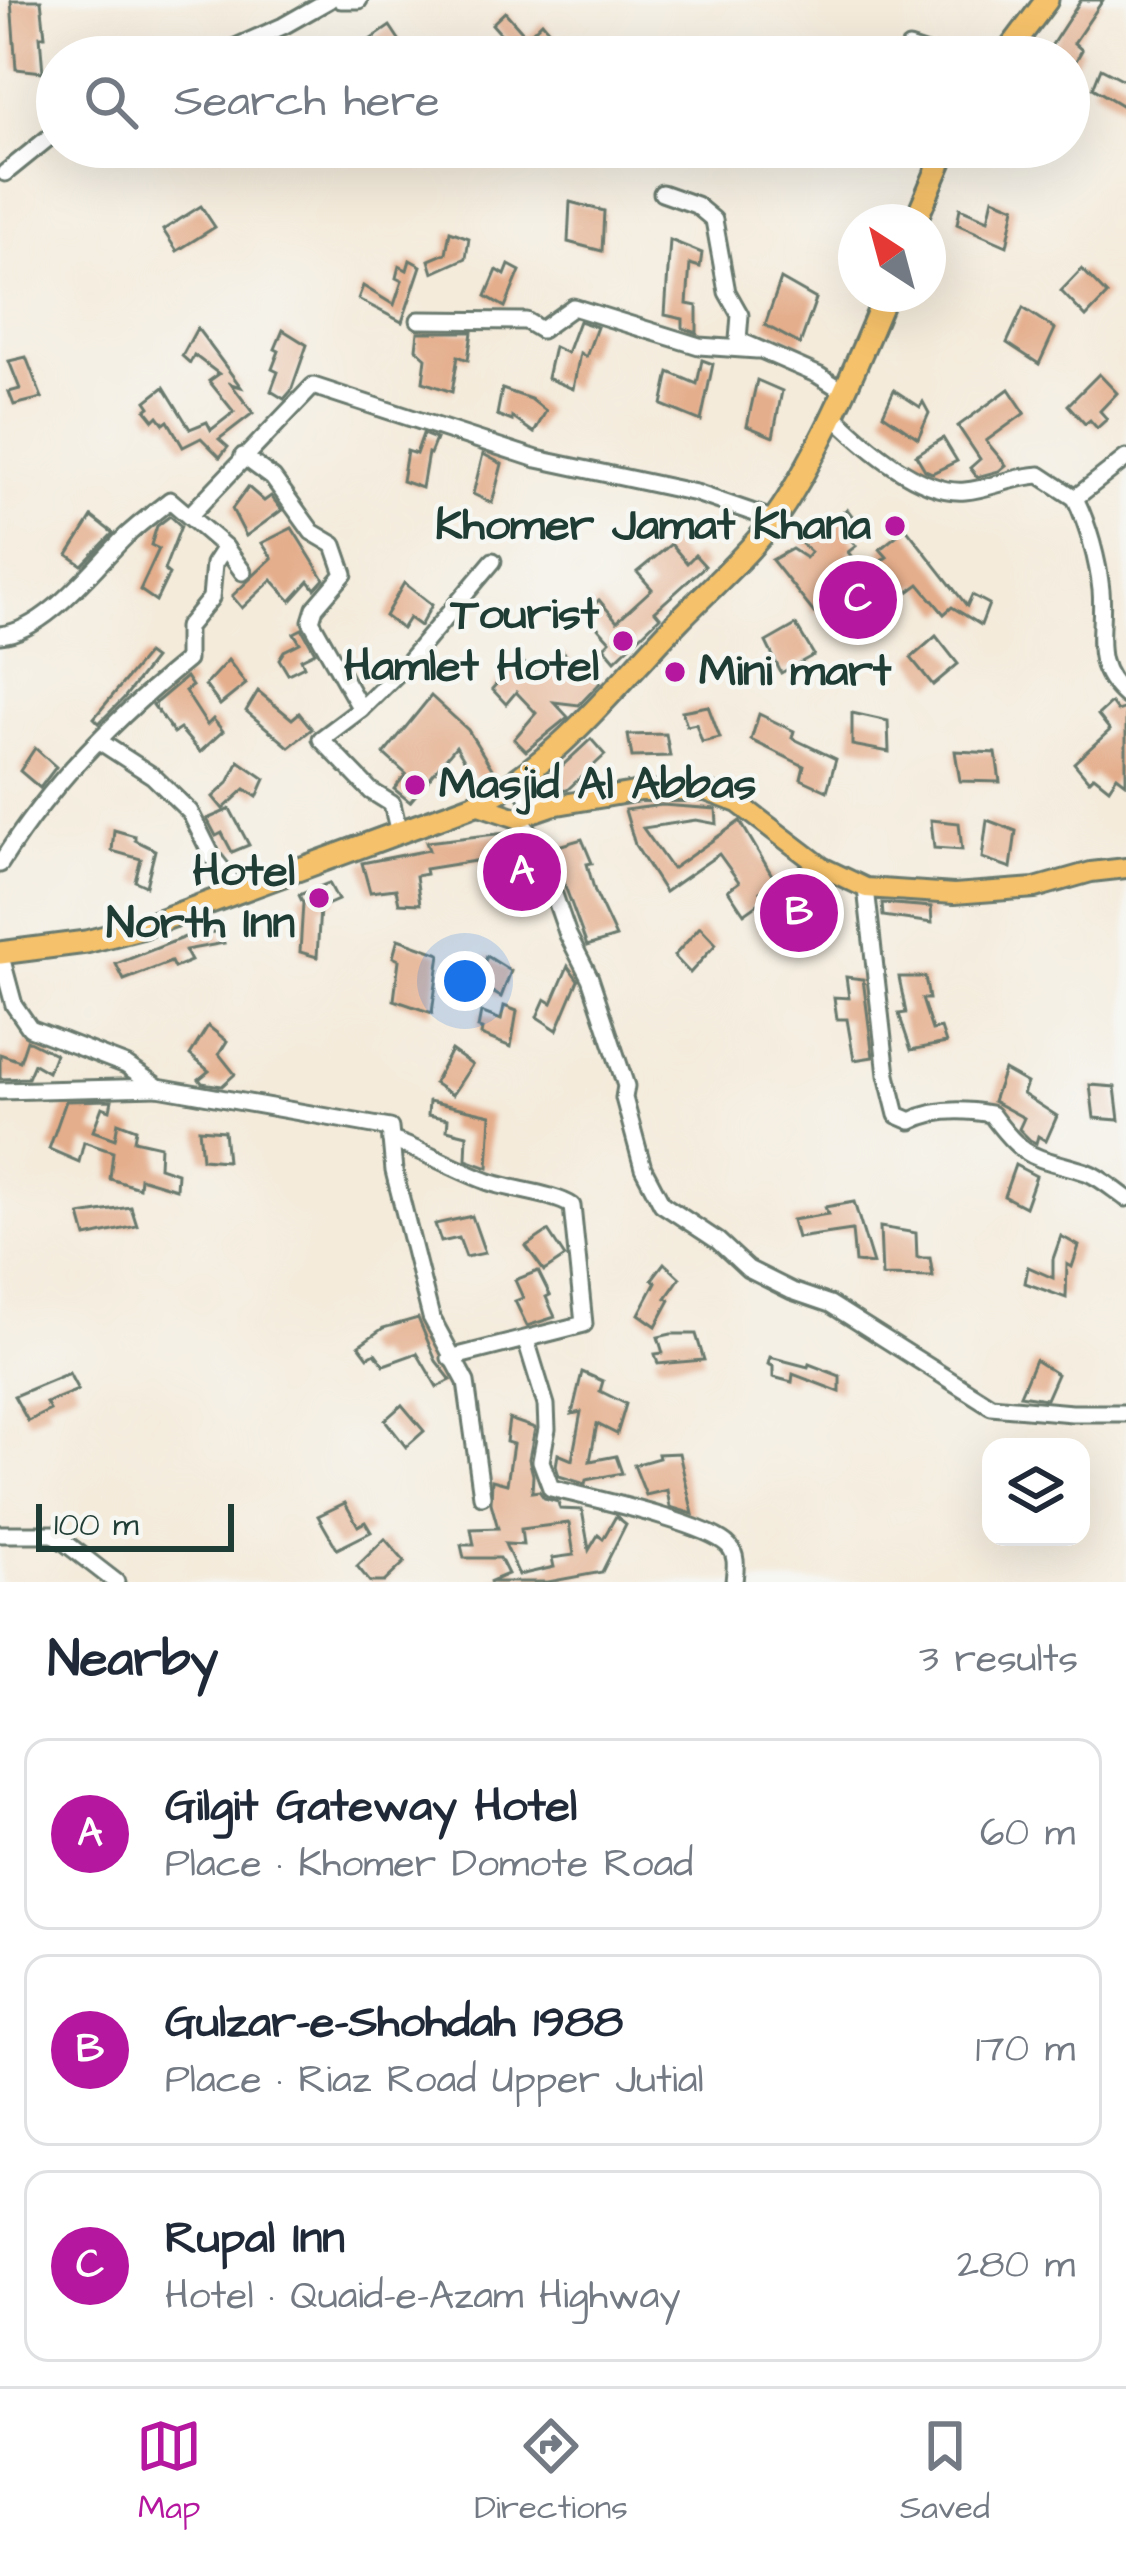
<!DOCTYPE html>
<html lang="en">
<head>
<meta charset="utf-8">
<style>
  body { margin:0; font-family:"Architects Daughter",sans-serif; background:#f6f6f7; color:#1f2937 }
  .controls { position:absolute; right:36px; bottom:36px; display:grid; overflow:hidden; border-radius:24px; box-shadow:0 12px 48px #0002 }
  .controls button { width:108px; height:108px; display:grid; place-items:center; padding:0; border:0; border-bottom:3px solid #e0e1e3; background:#fff; color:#1f2937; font:60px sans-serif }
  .compass { position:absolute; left:838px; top:204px; width:108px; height:108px; border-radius:50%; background:#fff; box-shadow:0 12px 48px #0002; rotate:324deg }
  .scale { position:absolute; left:36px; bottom:30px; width:198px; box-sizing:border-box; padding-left:12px; border:6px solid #1f3d34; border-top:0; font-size:33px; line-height:42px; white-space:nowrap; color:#1f3d34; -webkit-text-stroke:9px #f6f6f2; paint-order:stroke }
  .you { position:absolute; left:465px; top:981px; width:42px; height:42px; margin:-30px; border:9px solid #fff; border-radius:50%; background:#1a73e8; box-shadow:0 0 0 18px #1a73e833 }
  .badge { display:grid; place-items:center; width:78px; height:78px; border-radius:50%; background:#b5179e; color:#fff; font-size:39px; font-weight:700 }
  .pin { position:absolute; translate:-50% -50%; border:6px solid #fff; box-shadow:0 3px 12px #0006 }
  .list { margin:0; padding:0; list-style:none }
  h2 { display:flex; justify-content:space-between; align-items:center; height:156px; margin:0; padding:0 48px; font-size:51px }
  h2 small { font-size:39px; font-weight:400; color:#747a83 }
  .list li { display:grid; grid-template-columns:78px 1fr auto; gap:36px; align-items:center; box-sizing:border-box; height:192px; margin:0 24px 24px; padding:0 24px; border:3px solid #e0e1e3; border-radius:24px }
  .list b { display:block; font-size:45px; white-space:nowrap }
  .list p { margin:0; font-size:39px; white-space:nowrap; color:#747a83 }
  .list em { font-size:39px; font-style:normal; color:#747a83 }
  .icon { flex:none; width:66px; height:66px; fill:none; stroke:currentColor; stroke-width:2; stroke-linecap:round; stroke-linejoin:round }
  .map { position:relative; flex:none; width:1126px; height:1582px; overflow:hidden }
  .search { position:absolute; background:#fff; box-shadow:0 12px 48px #0002; left:36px; right:36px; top:36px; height:132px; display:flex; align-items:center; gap:30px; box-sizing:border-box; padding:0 42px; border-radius:66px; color:#747a83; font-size:45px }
  .sheet { height:804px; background:#fff }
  nav { display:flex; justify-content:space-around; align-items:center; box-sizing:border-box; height:168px; border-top:3px solid #e0e1e3; background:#fff; font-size:33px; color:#747a83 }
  nav a { display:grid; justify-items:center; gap:6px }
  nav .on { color:#b5179e }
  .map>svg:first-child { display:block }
</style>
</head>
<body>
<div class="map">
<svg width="1126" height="1582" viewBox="0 0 1126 1582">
  <rect width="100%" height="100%" fill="#f6f6f2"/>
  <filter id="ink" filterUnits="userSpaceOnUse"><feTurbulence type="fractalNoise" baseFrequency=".00833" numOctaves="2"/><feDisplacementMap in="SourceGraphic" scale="24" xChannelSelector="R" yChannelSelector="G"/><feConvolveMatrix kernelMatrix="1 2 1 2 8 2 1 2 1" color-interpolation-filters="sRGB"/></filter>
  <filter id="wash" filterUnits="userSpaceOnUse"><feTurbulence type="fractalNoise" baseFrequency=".004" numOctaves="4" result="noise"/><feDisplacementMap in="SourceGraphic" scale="48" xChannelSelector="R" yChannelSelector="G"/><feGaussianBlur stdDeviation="2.7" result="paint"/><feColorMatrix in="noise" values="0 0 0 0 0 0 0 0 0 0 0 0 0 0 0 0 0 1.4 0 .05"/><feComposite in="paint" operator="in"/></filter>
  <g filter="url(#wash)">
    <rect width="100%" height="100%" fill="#f4ebdb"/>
    <g id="blocks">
      <g fill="#e4ad8b" fill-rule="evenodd">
        <path d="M11,0h30l4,36h-5l3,36 -27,-3z"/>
        <path d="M1081,0h22l-29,43 8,7 -13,23v-16h-25z"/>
        <path d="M505,12l22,25 15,-15 10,12 -24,23h-7l-29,-33z"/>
        <path d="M390,26l10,15 -23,16h-32z"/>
        <path d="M1101,68l25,13 -3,25 -30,-18z"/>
        <path d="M993,198l22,9 -8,39 -50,-22 3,-16 28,12z"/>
        <path d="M570,202l34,9 -2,40 -34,-9z"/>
        <path d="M201,206l14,21 -38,24 -14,-21z"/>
        <path d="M450,231l19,7 -3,20 -33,15 -4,-13 17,-7z"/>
        <path d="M670,240l32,13 -2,14 -10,-3 -3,40 10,2v27l-14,-5v-9l-18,-4z"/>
        <path d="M410,260l11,6 -19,56 -44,-23 5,-13 31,19 8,-24 -6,-3 3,-12 8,4z"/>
        <path d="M509,265l11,6 -15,36 -19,-11 11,-26 8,5z"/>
        <path d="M1082,269l25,26 -21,22 -25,-26z"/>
        <path d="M781,279l35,20 -16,45 -35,-19z"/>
        <path d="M1023,308l32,21 -16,35 -32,-21z"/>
        <path d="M579,321l18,6 -11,30 -6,-4 -7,36 -26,-11 7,-31 13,6z"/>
        <path d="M197,328l44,59 -10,-3 22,29 -34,26 9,8 -8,10 -19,-19 -18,9 -15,-26 -4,3 -6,-8 -4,4 -8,-10 4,-3 -4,-6 18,-14 26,42 17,-7 4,8 23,-18 -25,-31 10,-7 -25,-19 -4,8 -8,-7z"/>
        <path d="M283,330l24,15 -16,46 -7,8 -13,-8 7,-19 -6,-3 7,-18 -4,-2z"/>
        <path d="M418,332h54l-4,28 -10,-4 -6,36 -29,-10 3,-24 -10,-9z"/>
        <path d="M26,357l16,41 -28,7 -5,-13 11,-3 -11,-28z"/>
        <path d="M702,360l11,4 -12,57 -39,-16 7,-33 28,12z"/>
        <path d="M1099,374l18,19 -17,18 7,8 -10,9 -7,-8 -5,4 -17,-19z"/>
        <path d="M757,380l25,11 -9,46 -26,-11z"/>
        <path d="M502,389l29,10 15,12 -12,22 -22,-16v4l-15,-6z"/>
        <path d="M1009,389l16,24 -39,28 20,24 -7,6 -22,6 -7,-9 10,-9 -22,-33z"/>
        <path d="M894,390l26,17 3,-5 6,11 -11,25 -35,-24z"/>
        <path d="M423,434l13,5 -6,15 -2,-1 -6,35 -20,-7 5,-30 9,3z"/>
        <path d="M943,438l14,23 -25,12 -7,-3 -9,-15z"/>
        <path d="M483,454l19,10 -10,39 -19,-9z"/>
        <path d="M248,487l16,14 7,-5 11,14 -36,26 -14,-27z"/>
        <path d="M847,509l12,16 -12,9 9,12 -8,6 16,21 23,-16 -7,-8 26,-21 61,78 5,-11 17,9 -8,21 -29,-18 -8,7 -25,-30 -73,54 -24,-31 -8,6 -42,-53 20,-11 14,9 5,-6 -10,-9z"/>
        <path d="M170,516l11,10 -17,44 5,4 -13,27 -16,-11 19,-41 -8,-4 6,-19z"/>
        <path d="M92,517l21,16 -31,32 -14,-10z"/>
        <path d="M292,528l32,51 -9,10 -6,-8 -18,20 -19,-21 -30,28 -10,-12 40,-38 -10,-15z"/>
        <path d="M671,544l16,19 8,-8 10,11 -50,45 5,6 -45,43 -11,-13 6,-6 -25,-28 14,-13 18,21 35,-32 -15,-17z"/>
        <path d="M404,583l28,22 -12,21 -11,-8 -7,11 -17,-13z"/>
        <path d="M796,625l18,30 -33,18 -15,-31z"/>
        <path d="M302,629l13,23 -14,7 3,7 -16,8 -9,-15 5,-8 16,-8 -6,-10z"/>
        <path d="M936,636l22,28 -25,21 -22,-27z"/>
        <path d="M563,652l16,18 16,4 5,9 -21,22 -25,-3 14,15 -42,34 -12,-12 22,-26 -20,-21 -10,12 -14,-15 27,-31 20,20z"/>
        <path d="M147,654l7,5 -30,39 -25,25 -5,-5z"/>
        <path d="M228,660l18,24 -26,21 -15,-20z"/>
        <path d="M186,677l6,9 -7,5 22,34 6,-6 10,12 -23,21 -20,-23 -6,4 -21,-28z"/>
        <path d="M258,691l34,28 7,-6 13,16 -23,18 -43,-36z"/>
        <path d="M431,696l37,34 26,42 -18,7 -20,-33 -46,56 -16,-13 12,-15 -22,-20z"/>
        <path d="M1111,703l6,8 9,-3v75l-9,-7 -8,12 -15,-12 -5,5 -15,-18 36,-33 -12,-15z"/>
        <path d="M708,706l12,32 -18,4 -6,-18 -9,2 -5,-15z"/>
        <path d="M852,713l36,8 1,31 -37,-7z"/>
        <path d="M759,714l35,17 -2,7 44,21 -9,32 -26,-12 3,-13 -53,-26z"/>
        <path d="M666,734l4,22 -38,1 -4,-22z"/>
        <path d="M591,739l14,16 -38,35 -10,1 -10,-11z"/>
        <path d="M35,748l21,19 -16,21 -20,-17z"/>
        <path d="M955,751l41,2 4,29 -40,-1z"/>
        <path d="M239,761l26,18 -8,18 -12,-8 -22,20 -10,-12 15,-14z"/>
        <path d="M662,805l54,4 1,15 -21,-4 -53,8 29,41 68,-48 36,61 -16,10 5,7 -21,15 -16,-24 11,-8 -20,-28 -54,38 -30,-47 -10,-35z"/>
        <path d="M230,809l19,36 -17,7 -10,-19 -6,3 -9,-17z"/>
        <path d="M931,820l28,3 3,27 -28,-2z"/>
        <path d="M987,820l29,11 -5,37 -29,-10z"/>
        <path d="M114,830l21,6v4l20,10 -9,36 -11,-5 6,-22 -29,-8z"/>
        <path d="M514,832l9,11 13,36 -24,11 -18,-32 -69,11 1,5 -10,2 4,28 -21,-1 -3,-14 -26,3 -8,-29 67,-13 -3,-8z"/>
        <path d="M582,839l10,24 -5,1 8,28 21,45 -29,9 -36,-98z"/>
        <path d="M329,883l9,17 -18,8 -3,49 -17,-5 3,-49 -4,-8z"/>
        <path d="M882,903l49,4 1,16 -49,-7z"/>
        <path d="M700,927l16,17 -26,29 -16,-17z"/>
        <path d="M220,931l4,12 -39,7 6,11 -17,7 -3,-6 -47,18 -8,-16 69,-27z"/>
        <path d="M398,939l42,15 -8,59 -38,-13 5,-40 -6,-3z"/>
        <path d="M487,956l24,15 -10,26 -24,-14z"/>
        <path d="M568,966l10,14 -21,50 -20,-13 8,-18 7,4z"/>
        <path d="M846,977l17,2 10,78 -19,3 -7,-41h-10l-3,-22 15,1z"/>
        <path d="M899,977h26l4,22h-7l10,31 9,-2 5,15 -35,7 -12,-36 7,-1z"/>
        <path d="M504,1006l13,5 -6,36 -30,-12 1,-6 -4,-1 3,-16 20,8z"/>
        <path d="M208,1026l19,15 -8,13 16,20 -13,12 -20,-3 -3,-4 10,-8 -19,-16z"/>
        <path d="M27,1040l28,14 -7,18 -14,-8 -6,14 -28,1v-25l20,7z"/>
        <path d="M451,1050l21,15 -20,30 -18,-12z"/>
        <path d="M1004,1070l23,13 -4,11 34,22 -11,25 -8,-5 -2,7 -6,-3 -11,-11 5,-11 -31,-17z"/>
        <path d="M1090,1085l25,2 4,33 -25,-2z"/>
        <path d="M112,1100l-2,10 -8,-3 -9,24 22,8 3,-17 18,7 -2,11 26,6 -1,21 18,6 -1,16 -36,-11 -1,10 -29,-9 3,-27 -29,-10 -5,20 -30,-13 17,-48z"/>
        <path d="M429,1101l62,14 -3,53 -22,-8 1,-25 -20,-5 1,-11 -20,-4z"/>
        <path d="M199,1129l25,2 3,30 -25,-2z"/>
        <path d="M1015,1165l21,11 -11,31 -21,-11z"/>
        <path d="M854,1202l19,62 -18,-2 -3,-32 -55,8 -5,-18 36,-6 -3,-7z"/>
        <path d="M131,1207l6,19 -51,11 -6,-22z"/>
        <path d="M472,1216l13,37 -19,4 -7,-19 -18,4 -6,-18z"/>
        <path d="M880,1227l36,6 1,25h13l3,19 -51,-1z"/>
        <path d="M548,1231l17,26 -21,14 -18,-25z"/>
        <path d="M1061,1236l18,10 -7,21 -5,-3 -1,34 -41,-15 3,-16 25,11v-19z"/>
        <path d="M664,1263l16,15 -14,20 4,2 -14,26 -17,-12 17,-32 -4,-3z"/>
        <path d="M538,1271l12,24 -4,2 9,20 -28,9 -12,-25 8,-3 -8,-18z"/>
        <path d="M418,1318l18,43 15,19 -14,7 -20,-34 -33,12 -9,-12 -7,4 -9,-12 24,-17z"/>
        <path d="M671,1334h25l8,26 -46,4 -3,-10 8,-1 -5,-16z"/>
        <path d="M770,1357l38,10 1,-3 31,12v16l-47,-18 -1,8 -19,-5v-11l-5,-2z"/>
        <path d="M1035,1360l22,14 -11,25 -26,-4z"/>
        <path d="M582,1372l21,9 -3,10 26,13 -9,30 -20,-10 -7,37 26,-5 6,17 -36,7 -1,4 -26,-8 -3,-10 2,-12 14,6 9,-48 -9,2z"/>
        <path d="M69,1373l9,17 -32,13 4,7 -22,11 -14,-25z"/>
        <path d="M402,1405l22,26 -18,16 -21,-27z"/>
        <path d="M509,1419l26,9 -6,31 4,16 -1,17 7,-1 5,7 14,4 2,7 22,1 7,40 9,-15 5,4 13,-23 10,8 -24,48 -54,10h-59l19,-8 -8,-16h-36l-3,-13h13l-3,-16 27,-1 -7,-25 1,-23 15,4 6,-40 -7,-2zM569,1523l5,32 -22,3 2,9 -35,8 -14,-31 18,1 -2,-16z"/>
        <path d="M679,1453l14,61 -23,-7 -3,-17 -21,5 -12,-30 25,-7 -1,-4z"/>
        <path d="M345,1503l13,23 7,-4 6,10 -34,17 -19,-33z"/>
        <path d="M385,1539l20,23 -21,20h-14l-13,-16z"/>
      </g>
    </g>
  </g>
  <g filter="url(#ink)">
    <use href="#blocks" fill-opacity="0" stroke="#6a7a6e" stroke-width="3"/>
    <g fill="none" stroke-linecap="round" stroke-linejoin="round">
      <defs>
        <g id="minor">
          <path d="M341,0h18"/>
          <path d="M909,48l27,9"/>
          <path d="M213,57l70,-31 46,-26"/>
          <path d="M5,173l52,-42"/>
          <path d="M662,193l34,12 18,15 13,72 13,23 -2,25 80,35 27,17"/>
          <path d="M419,320l107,1 15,9 32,-23 126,39 58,4"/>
          <path d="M834,416c31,30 86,79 131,75 25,-2 49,-15 75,-16l35,23c13,26 23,63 26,92 4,43 -13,73 25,106"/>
          <path d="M243,456l30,22 39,54 22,13 10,29 -29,34 -4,13 50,88 -40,30 50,52 21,13 7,29"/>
          <path d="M1075,498l51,-40"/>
          <path d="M189,516l124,-130 224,73 159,34 76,26"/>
          <path d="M225,547l18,25"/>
          <path d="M0,635c46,-4 94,-68 126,-99 14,-13 29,-24 44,-36l55,47 -11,17 -3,34 -24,29v33c-73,59 -137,124 -187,204"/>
          <path d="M361,709l41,-40 91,-108"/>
          <path d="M99,741l54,35 37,36 23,46 27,34"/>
          <path d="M518,781l12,21 21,4"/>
          <path d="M517,818l17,19 34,98 22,43 36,108 -2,12 19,70 19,36 56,37 30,28 44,22 38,13 161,102 81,7h54"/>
          <path d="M866,888l21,187 10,40 14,6c25,-13 53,-12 80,-7 36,49 42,41 95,58 14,5 27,17 40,26"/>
          <path d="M0,953l14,52 16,23 96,37 32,22 232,41 4,43 37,146 35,65 16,114"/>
          <path d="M0,1091l158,-4"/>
          <path d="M391,1140c34,11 64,30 98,42 23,8 66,12 83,24l12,118 -134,34"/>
          <path d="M526,1340l20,65 1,24 -6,32 10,27c35,9 157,35 178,58 9,11 6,23 5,36"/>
          <path d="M0,1534h54l62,48"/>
        </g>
        <path id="major" d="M476,804l41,14 35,-12 88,-15h66l32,12 84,64 44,21 88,6 81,-6 56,-16 35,-4"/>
        <g id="highway">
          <path d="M1004,57l43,-57"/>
          <path d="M915,222l32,-75"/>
          <path d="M0,953l86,-11 54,-14 336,-124c81,-40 140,-119 202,-183 37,-38 82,-76 110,-122 40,-65 69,-135 98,-205"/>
        </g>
      </defs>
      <use href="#minor" stroke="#6a7a6e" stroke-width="21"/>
      <use href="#major" stroke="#6a7a6e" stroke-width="24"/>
      <use href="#highway" stroke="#6a7a6e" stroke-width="27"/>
      <use href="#minor" stroke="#fff" stroke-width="15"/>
      <use href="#major" stroke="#f5c16b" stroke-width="18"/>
      <use href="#highway" stroke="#f5c16b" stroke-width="21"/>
    </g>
  </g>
  <g fill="#b5179e" stroke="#f6f6f2" stroke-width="4.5">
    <circle cx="895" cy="526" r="12"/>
    <circle cx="623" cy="641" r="12"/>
    <circle cx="675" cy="672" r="12"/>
    <circle cx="415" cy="785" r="12"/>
    <circle cx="319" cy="898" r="12"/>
  </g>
  <g text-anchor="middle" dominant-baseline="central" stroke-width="9" stroke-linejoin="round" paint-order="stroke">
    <g font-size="45" font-weight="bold" fill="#1f3d34" stroke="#f6f6f2" text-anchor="end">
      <text x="871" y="526">Khomer Jamat Khana</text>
      <text x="599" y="615">Tourist<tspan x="599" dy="52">Hamlet Hotel</tspan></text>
      <text x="699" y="672" text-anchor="start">Mini mart</text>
      <text x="439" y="785" text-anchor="start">Masjid Al Abbas</text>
      <text x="295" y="872">Hotel<tspan x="295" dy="52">North Inn</tspan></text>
    </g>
  </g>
</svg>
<div class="controls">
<button><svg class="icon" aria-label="layers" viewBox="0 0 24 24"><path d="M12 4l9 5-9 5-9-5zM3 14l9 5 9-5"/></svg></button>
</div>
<svg class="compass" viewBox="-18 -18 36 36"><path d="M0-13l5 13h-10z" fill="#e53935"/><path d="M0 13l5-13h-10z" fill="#747a83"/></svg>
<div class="scale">100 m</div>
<div class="you"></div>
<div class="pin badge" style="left:522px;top:872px">A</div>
<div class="pin badge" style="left:799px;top:913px">B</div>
<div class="pin badge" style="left:858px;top:600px">C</div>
<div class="search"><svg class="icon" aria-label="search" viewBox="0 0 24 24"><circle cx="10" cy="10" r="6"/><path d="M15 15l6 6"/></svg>Search here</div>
</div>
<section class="sheet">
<h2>Nearby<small>3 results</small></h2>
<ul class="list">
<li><span class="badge">A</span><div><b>Gilgit Gateway Hotel</b><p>Place · Khomer Domote Road</p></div><em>60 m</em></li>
<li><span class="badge">B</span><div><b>Gulzar-e-Shohdah 1988</b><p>Place · Riaz Road Upper Jutial</p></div><em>170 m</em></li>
<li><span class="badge">C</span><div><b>Rupal Inn</b><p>Hotel · Quaid-e-Azam Highway</p></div><em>280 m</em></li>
</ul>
</section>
<nav>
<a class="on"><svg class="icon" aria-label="map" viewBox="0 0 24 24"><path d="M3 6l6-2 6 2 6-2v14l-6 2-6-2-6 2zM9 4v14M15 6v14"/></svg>Map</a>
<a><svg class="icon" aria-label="directions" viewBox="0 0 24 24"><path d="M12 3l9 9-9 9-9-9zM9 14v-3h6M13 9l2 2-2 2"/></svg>Directions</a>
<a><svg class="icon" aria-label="saved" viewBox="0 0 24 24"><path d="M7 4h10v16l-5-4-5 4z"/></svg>Saved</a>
</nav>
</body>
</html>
